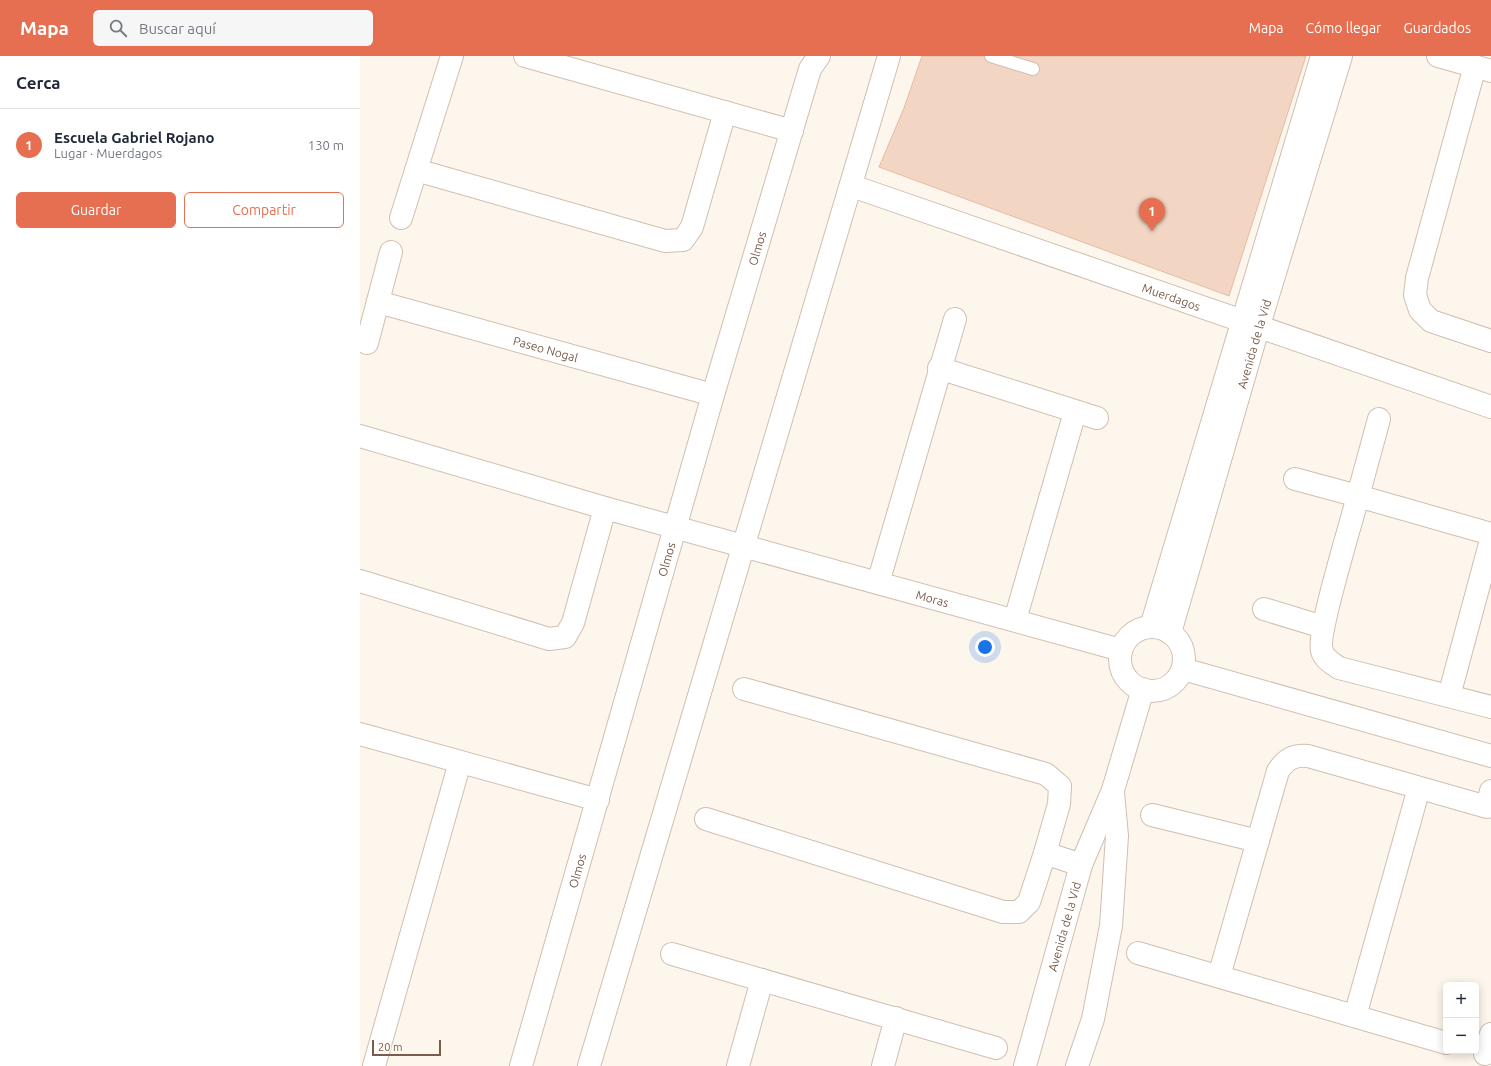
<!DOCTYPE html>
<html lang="es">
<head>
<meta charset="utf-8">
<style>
  body { margin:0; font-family:Ubuntu,sans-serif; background:#f6f6f7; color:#1f2937 }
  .controls { position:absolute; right:12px; bottom:12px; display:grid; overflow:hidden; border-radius:6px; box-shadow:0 2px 10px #0003 }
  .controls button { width:36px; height:36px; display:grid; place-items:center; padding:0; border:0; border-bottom:1px solid #e0e1e3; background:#fff; color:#1f2937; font:20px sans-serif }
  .scale { position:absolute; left:12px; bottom:10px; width:69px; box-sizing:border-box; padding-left:4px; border:2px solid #7a5c4d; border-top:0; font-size:11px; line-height:14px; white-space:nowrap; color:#7a5c4d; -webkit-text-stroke:3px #fffaf3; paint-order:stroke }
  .you { position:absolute; left:625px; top:591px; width:14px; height:14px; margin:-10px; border:3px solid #fff; border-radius:50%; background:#1a73e8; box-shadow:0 0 0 6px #1a73e833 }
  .badge { display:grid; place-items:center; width:26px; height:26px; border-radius:50%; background:#e76f51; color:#fff; font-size:13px; font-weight:700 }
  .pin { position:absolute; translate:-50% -33px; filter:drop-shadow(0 1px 2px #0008) }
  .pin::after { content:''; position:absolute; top:21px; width:14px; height:12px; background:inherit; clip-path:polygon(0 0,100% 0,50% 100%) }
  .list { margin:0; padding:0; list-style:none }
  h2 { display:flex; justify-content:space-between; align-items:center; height:52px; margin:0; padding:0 16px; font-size:17px }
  h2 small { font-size:13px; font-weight:400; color:#747a83 }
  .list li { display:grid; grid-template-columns:26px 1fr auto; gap:12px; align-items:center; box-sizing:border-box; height:72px; padding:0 16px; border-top:1px solid #e0e1e3 }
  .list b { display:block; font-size:15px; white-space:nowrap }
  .list p { margin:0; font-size:13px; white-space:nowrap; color:#747a83 }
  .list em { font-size:13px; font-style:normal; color:#747a83 }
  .actions { display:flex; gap:8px; padding:12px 16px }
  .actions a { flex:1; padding:9px 0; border:1px solid #e76f51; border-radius:6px; text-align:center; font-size:14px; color:#e76f51 }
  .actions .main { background:#e76f51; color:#fff }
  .icon { flex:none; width:22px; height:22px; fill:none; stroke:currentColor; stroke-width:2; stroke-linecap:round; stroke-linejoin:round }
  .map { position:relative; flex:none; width:1131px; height:1010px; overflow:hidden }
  header { display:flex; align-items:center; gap:24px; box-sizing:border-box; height:56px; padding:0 20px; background:#e76f51; color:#fff }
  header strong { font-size:19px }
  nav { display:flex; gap:22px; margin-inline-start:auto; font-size:14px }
  .search { width:280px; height:36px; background:#f6f6f7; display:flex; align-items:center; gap:10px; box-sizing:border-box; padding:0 14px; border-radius:6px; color:#747a83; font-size:15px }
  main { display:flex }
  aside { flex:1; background:#fff }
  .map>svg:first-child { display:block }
</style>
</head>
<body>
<header>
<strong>Mapa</strong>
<div class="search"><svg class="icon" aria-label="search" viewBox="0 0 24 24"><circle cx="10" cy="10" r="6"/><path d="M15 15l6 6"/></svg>Buscar aquí</div>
<nav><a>Mapa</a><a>Cómo llegar</a><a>Guardados</a></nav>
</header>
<main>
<aside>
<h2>Cerca<small></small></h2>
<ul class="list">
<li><span class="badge">1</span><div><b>Escuela Gabriel Rojano</b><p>Lugar · Muerdagos</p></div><em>130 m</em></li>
</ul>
<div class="actions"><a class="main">Guardar</a><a>Compartir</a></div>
</aside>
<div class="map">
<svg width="1131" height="1010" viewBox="0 0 1131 1010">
  <rect width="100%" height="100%" fill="#fdf6ec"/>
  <path fill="#f3d5c3" stroke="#e6bba3" d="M562,0h384l-77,240 -350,-129 25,-59z"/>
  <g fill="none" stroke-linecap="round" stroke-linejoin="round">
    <defs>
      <path id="service" d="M631,0l42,13"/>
      <g id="minor">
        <path d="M165,0l267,75"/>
        <path d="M1078,0l53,15"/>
        <path d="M1115,10l-58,212 -2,17 5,15 11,11 60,20"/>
        <path d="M56,114l249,71 18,-1 9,-13 33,-115"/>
        <path id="s1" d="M492,130l639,221"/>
        <path d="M41,162l51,-162"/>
        <path id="s2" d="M18,246l335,93"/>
        <path d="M7,287l24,-91"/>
        <path d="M579,312l158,50"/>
        <path d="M1019,363l-21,77 133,38"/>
        <path id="s3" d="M0,380l245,72 516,142"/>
        <path d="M935,423l63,17c-6,25 -42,139 -36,155 3,9 10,12 17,17l152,39"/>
        <path d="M0,525l189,58 16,-2 8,-14 32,-115"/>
        <path d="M518,527l77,-264"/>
        <path d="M904,553l59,18"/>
        <path d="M655,564l60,-208"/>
        <path d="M791,571l171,-571"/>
        <circle cx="792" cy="603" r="32"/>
        <path id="s4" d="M810,577l89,-308 82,-269"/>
        <path d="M823,613l308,87"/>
        <path d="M1089,640l42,-156"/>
        <path d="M0,678l238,66"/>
        <path d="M792,759l106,26"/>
        <path d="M346,763l297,93h16l10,-10 16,-49 14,-49 1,-18 -14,-12 -302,-85"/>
        <path d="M685,797l36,12"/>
        <path d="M778,897l308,90"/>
        <path d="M312,898l324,94"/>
        <path d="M859,920l59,-205c8,-12 15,-16 30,-15l179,51 4,-16"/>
        <path d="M995,960l64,-228"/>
        <path d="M1125,998l6,-20"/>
        <path d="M14,1010l86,-304"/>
        <path id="s5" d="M161,1010l192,-671 97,-326 9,-13"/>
        <path d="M229,1010l300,-1010"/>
        <path d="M378,1010l24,-86"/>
        <path d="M523,1010l13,-48"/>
        <path id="s6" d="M665,1010l56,-201 32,-75 30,-101"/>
        <path d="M717,1010l16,-47 18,-93 6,-90 -4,-44"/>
      </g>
    </defs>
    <use href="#service" stroke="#d1beb0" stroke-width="14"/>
    <use href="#minor" stroke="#d1beb0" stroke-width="24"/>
    <use href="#service" stroke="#fff" stroke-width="12"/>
    <use href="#minor" stroke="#fff" stroke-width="22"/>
  </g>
  <g text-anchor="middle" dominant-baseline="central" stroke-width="4" stroke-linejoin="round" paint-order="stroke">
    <g font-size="12" fill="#7a5c4d" stroke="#fffaf3">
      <text stroke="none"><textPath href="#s5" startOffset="851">Olmos</textPath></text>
      <text stroke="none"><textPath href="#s1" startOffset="338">Muerdagos</textPath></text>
      <text stroke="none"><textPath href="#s4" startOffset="301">Avenida de la Vid</textPath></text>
      <text stroke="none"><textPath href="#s2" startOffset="174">Paseo Nogal</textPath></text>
      <text stroke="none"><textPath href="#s5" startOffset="527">Olmos</textPath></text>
      <text stroke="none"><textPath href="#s3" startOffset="595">Moras</textPath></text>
      <text stroke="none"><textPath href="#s5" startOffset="203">Olmos</textPath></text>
      <text stroke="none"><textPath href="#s6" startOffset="145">Avenida de la Vid</textPath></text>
    </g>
  </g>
</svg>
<div class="controls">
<button>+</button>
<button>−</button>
</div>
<div class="scale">20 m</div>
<div class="you"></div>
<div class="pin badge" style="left:792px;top:175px">1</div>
</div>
</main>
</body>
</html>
